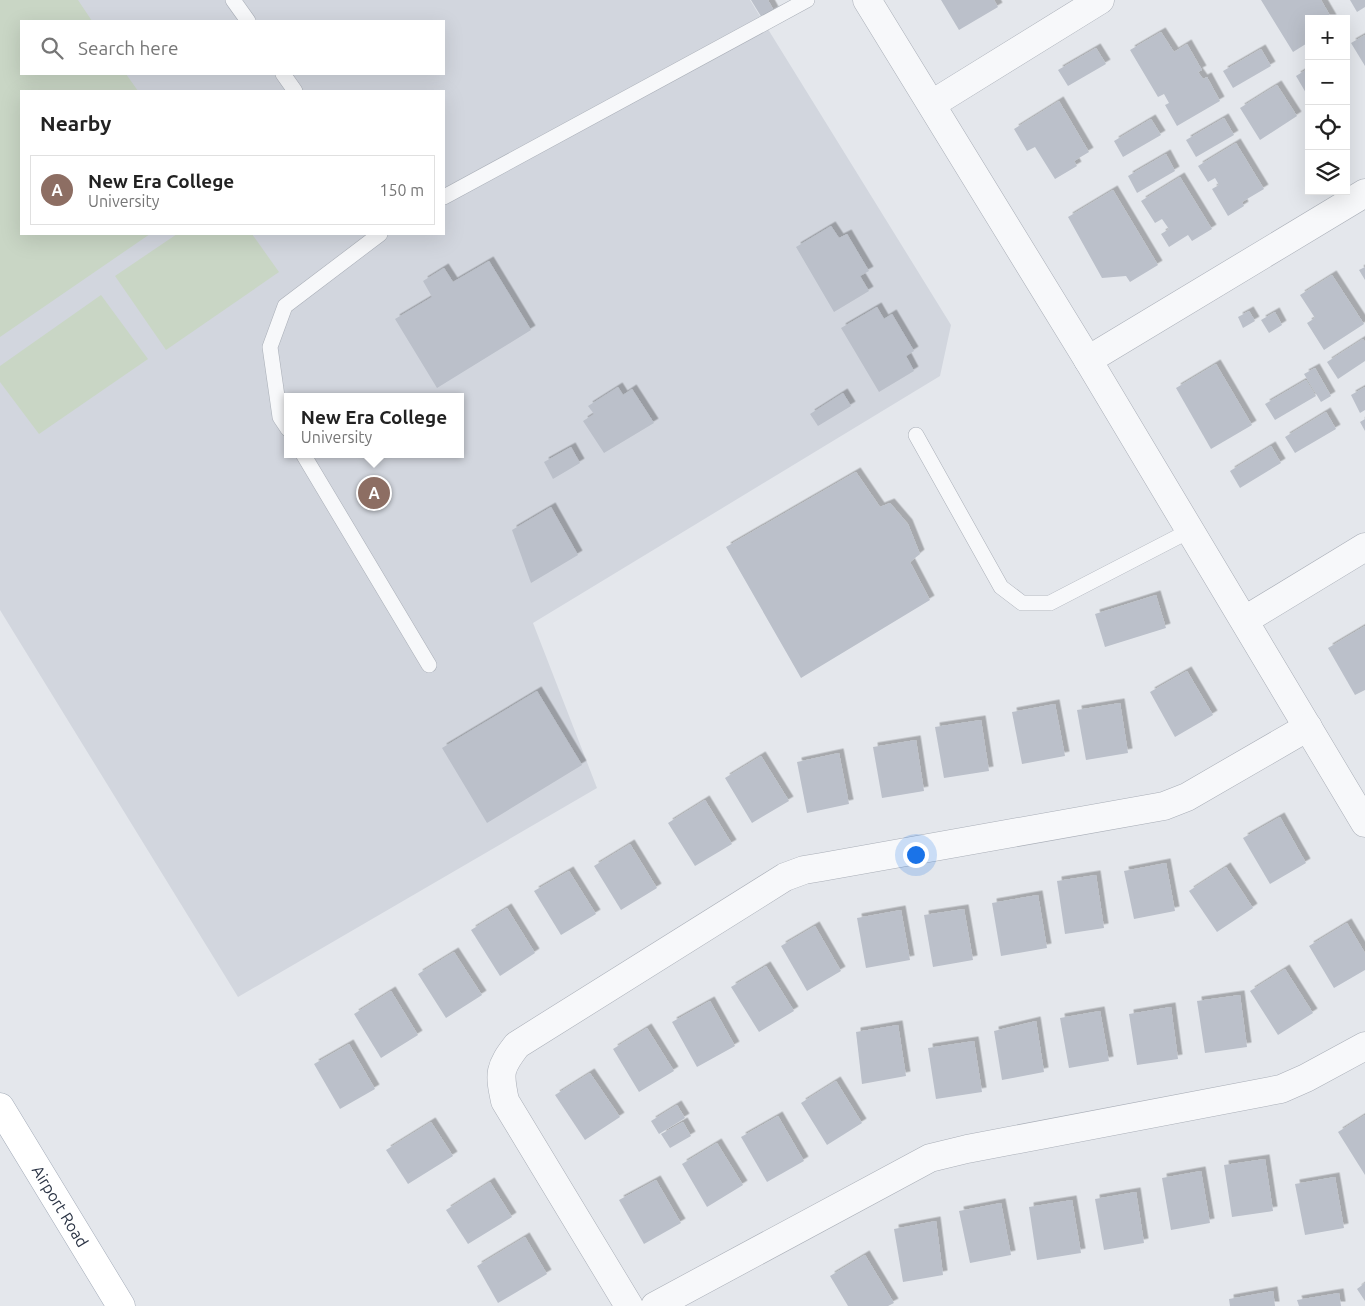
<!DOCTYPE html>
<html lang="en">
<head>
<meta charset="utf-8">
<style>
  body { margin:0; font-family:Ubuntu,sans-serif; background:#f2f2f2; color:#222 }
  .controls { position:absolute; right:15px; top:15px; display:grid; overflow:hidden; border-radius:0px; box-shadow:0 5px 20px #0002 }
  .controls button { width:45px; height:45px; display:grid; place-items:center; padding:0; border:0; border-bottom:1px solid #e0e0e0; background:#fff; color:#222; font:25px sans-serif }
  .you { position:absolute; left:915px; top:854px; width:18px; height:18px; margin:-12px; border:4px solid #fff; border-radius:50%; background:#1a73e8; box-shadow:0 0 0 8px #1a73e833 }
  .badge { display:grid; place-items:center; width:32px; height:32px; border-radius:50%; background:#db2777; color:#fff; font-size:16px; font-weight:700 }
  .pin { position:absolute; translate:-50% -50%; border:2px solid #fff; box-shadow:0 1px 5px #0006 }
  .popup { position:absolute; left:284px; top:393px; width:180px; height:65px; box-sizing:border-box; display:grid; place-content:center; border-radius:0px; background:#fff; filter:drop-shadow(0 1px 4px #0005); font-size:16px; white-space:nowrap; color:#767676 }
  .popup b { font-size:19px; color:#222 }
  .popup::after { content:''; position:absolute; left:50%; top:100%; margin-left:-10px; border:10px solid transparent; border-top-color:#fff }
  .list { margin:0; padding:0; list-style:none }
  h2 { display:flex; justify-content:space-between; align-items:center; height:65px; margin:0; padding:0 20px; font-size:21px }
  h2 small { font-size:16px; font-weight:400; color:#767676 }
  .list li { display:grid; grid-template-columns:32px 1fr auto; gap:15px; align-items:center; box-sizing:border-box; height:70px; margin:0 10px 10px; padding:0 10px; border:1px solid #e0e0e0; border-radius:0px }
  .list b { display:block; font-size:19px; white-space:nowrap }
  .list p { margin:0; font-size:16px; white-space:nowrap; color:#767676 }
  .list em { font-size:16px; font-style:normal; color:#767676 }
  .icon { flex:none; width:28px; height:28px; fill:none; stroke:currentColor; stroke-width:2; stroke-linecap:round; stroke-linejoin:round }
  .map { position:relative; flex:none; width:1365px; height:1306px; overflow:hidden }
  .search { position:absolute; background:#fff; box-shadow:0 5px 20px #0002; left:20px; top:20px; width:425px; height:55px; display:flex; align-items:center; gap:12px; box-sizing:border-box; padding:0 18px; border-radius:0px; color:#767676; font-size:19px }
  .panel { position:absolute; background:#fff; box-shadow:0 5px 20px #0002; left:20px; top:90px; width:425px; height:145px; border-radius:0px }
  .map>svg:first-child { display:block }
</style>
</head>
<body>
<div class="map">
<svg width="1365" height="1306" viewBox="0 0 1365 1306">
  <defs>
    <filter id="shadow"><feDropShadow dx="4.5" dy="-4.5" stdDeviation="0" flood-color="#0004"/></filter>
  </defs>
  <rect width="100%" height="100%" fill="#e4e7ec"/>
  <path fill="#d2d6de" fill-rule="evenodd" d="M0,0h750l201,325 -11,51 -407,247 64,165 -359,209 -238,-387zM21,21h423v53h-423zM21,91h423v143h-423zM288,397h172v57h-172z"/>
  <g fill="#c9d6c5">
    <path d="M0,0h78l14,21h-71v53h105l12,17h-117v143h129l-150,103z"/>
    <path d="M177,234h75l27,38 -113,78 -51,-74z"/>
    <path d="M101,295l47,64 -109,75 -39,-52v-16z"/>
  </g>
  <g fill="#bbc0ca" filter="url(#shadow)">
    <path d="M751,0h17l6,11 -12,7z"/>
    <path d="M941,0h53l4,7 -39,23z"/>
    <path d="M1261,0h60l11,19h-23v23l-16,10z"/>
    <path d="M1350,0h15v7l-8,5z"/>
    <path d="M1161,32l13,20 13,-8 15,26 -4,2 5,7 4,-2 13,24 -43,25 -12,-21 4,-2 -5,-9 -6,3 -28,-47z"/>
    <path d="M1365,35v31l-14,-23z"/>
    <path d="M1096,48l10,16 -38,22 -10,-16z"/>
    <path d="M1261,49l10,17 -38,22 -10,-17z"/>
    <path d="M1309,68v23l-3,2 -10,-17z"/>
    <path d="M1277,85l20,31 -37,24 -20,-32z"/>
    <path d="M1059,101l30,51 -15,9 3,5 -22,13 -20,-32 -8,4 -13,-22z"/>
    <path d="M1224,118l10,17 -38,22 -10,-17z"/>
    <path d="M1151,119l10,16 -38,22 -9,-16z"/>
    <path d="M1236,143l28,46 -22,13 2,4 -16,10 -16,-27 7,-4 -4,-7 -7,4 -10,-16z"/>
    <path d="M1166,154l9,17 -38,22 -9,-17z"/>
    <path d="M1180,177l32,52 -20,12 -4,-6 -19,12 -8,-13 8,-5 -7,-10 -7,4 -14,-22z"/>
    <path d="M1113,190l45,75 -28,17 -4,-6 -24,2 -34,-61z"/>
    <path d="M831,226l8,12 8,-4 22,37 -9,5 9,15 -35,21 -38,-65z"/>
    <path d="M489,261l42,69 -94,58 -42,-69 37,-22 -9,-16 21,-13 9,14z"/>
    <path d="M1365,267v13l-6,-10z"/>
    <path d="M1332,275l32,49 -40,26 -17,-27 8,-5 -15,-23z"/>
    <path d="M877,307l7,12 8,-5 22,37 -8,5 8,15 -35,21 -38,-64z"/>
    <path d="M1249,311l6,10 -12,7 -5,-11z"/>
    <path d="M1275,312l7,13 -13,8 -8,-13z"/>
    <path d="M1363,339l2,3v19l-27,18 -11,-17z"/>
    <path d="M1216,364l36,61 -41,24 -35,-61z"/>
    <path d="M1315,368l16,28 -10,6 -17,-28z"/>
    <path d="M1306,380l10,16 -41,24 -10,-16z"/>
    <path d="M618,387l5,8 9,-6 22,34 -50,30 -21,-32 11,-7 -6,-8z"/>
    <path d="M1365,387v23l-5,3 -9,-18z"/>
    <path d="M843,393l8,13 -33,20 -8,-12z"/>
    <path d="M1326,412l10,17 -41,24 -10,-16z"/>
    <path d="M1365,419v12l-5,-9z"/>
    <path d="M1271,446l10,17 -41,25 -10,-17z"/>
    <path d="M571,447l9,16 -27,16 -9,-17z"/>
    <path d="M856,472l24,35 10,-4 18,21 12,30 -10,8 20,38 -129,78 -75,-131z"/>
    <path d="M551,507l27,48 -47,28 -19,-53z"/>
    <path d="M1156,595l10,33 -61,19 -10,-33z"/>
    <path d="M1365,626v64l-10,5 -27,-47z"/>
    <path d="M1187,671l26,44 -38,22 -25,-45z"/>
    <path d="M537,691l45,74 -95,58 -45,-75z"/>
    <path d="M1120,703l8,50 -42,7 -9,-50z"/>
    <path d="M1055,704l10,52 -43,8 -10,-52z"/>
    <path d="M981,720l8,51 -45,7 -9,-51z"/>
    <path d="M916,740l8,51 -42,7 -9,-51z"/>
    <path d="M839,753l10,51 -42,9 -10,-51z"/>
    <path d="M761,756l28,45 -37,22 -27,-45z"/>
    <path d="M705,800l27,44 -37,22 -27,-43z"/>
    <path d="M1280,817l26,46 -36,21 -27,-46z"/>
    <path d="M630,844l27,44 -36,22 -27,-44z"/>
    <path d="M1166,863l9,48 -41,8 -10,-48z"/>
    <path d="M1226,867l27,41 -36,24 -28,-41z"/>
    <path d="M569,871l27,43 -35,21 -27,-44z"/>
    <path d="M1096,875l8,53 -39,6 -8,-53z"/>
    <path d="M1038,895l9,53 -46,8 -9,-53z"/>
    <path d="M507,908l28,45 -35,23 -29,-46z"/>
    <path d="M964,909l9,51 -40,7 -9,-52z"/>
    <path d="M901,910l9,50 -44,8 -9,-50z"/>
    <path d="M1347,923l18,30v17l-31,18 -25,-42z"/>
    <path d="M815,926l26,45 -34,20 -26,-45z"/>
    <path d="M454,952l28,43 -36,23 -28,-44z"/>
    <path d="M766,966l28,45 -35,21 -28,-45z"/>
    <path d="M1285,969l28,44 -35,22 -28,-44z"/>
    <path d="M391,991l27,44 -37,23 -27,-44z"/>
    <path d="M1240,995l7,52 -42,6 -8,-52z"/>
    <path d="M710,1001l25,45 -38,21 -25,-45z"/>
    <path d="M1171,1007l7,52 -41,6 -8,-51z"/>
    <path d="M1100,1011l9,50 -40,7 -9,-50z"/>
    <path d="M1036,1021l8,51 -42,8 -8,-49z"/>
    <path d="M898,1025l8,51 -44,8 -6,-52z"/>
    <path d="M647,1028l27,43 -35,21 -26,-43z"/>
    <path d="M974,1041l8,51 -46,7 -8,-51z"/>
    <path d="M349,1044l26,45 -35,20 -26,-45z"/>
    <path d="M590,1073l30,44 -35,23 -30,-45z"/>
    <path d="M836,1081l26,42 -35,22 -26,-42z"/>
    <path d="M677,1105l8,13 -26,16 -8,-13z"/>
    <path d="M1365,1115v60l-27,-43z"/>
    <path d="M778,1116l26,45 -37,21 -26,-45z"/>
    <path d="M431,1122l22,34 -45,28 -22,-34z"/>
    <path d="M683,1122l8,14 -21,12 -9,-14z"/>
    <path d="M717,1143l26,42 -36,22 -25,-43z"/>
    <path d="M1265,1159l8,52 -41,6 -8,-52z"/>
    <path d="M1201,1171l9,52 -39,7 -9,-52z"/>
    <path d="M1335,1177l9,51 -39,7 -10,-51z"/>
    <path d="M656,1180l25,43 -37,21 -25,-44z"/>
    <path d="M490,1182l22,35 -44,27 -22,-34z"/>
    <path d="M1136,1192l8,51 -40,7 -9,-51z"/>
    <path d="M1072,1200l9,53 -44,7 -8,-53z"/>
    <path d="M1001,1203l10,52 -41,8 -11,-52z"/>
    <path d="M936,1221l7,54 -40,7 -9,-53z"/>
    <path d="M525,1237l22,37 -49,29 -21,-37z"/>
    <path d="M865,1255l29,48 -6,3h-40l-18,-30z"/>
    <path d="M1365,1283v18l-8,-12z"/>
    <path d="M1273,1291l2,15h-45l-1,-7z"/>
    <path d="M1339,1293l2,13h-42l-2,-6z"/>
  </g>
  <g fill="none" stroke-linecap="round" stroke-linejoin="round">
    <defs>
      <g id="lane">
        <path d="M233,0l15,21"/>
        <path d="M283,74l12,17"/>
        <path d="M444,197l363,-197"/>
        <path d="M288,429l-8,-12 -10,-70 15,-41 95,-72"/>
        <path d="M916,435l85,152 21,16h28l141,-73"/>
        <path d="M303,454l126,211"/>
      </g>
      <g id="street">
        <path d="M867,0l221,360 277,463"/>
        <path d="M932,104l168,-104"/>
        <path d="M1088,360l277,-167"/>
        <path d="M1245,620l120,-73"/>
        <path d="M629,1306l-124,-205c-6,-28 -6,-33 12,-56l268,-168 19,-7 18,-3 342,-61 23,-9 121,-70"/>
        <path d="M655,1306l275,-148 37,-9 314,-60 25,-11 59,-32"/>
      </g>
      <g id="primary">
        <path id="s1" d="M0,1107l121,199"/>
      </g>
    </defs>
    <use href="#lane" stroke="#a9aeb7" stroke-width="16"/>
    <use href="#street" stroke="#a9aeb7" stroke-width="29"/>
    <use href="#primary" stroke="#a3abb8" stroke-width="29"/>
    <use href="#lane" stroke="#f7f8fa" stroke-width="15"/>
    <use href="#street" stroke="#f7f8fa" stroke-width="28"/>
    <use href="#primary" stroke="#fff" stroke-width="28"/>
  </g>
  <g text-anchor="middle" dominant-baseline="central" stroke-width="5" stroke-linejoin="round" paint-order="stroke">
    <g font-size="16" fill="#2b3445" stroke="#f4f6f9">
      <text stroke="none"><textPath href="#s1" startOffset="116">Airport Road</textPath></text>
    </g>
  </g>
</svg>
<div class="controls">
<button>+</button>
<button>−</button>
<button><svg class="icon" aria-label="locate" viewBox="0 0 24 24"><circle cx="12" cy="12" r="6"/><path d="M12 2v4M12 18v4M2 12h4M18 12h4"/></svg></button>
<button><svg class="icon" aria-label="layers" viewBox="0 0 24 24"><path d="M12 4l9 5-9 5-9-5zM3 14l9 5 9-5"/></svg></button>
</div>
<div class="you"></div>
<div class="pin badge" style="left:374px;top:493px;background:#8d6e63">A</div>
<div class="popup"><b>New Era College</b>University</div>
<div class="search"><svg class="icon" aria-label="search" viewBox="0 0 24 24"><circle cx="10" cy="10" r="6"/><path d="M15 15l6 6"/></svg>Search here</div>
<section class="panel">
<h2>Nearby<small></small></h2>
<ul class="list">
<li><span class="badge" style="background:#8d6e63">A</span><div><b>New Era College</b><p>University</p></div><em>150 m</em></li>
</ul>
</section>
</div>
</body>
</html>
